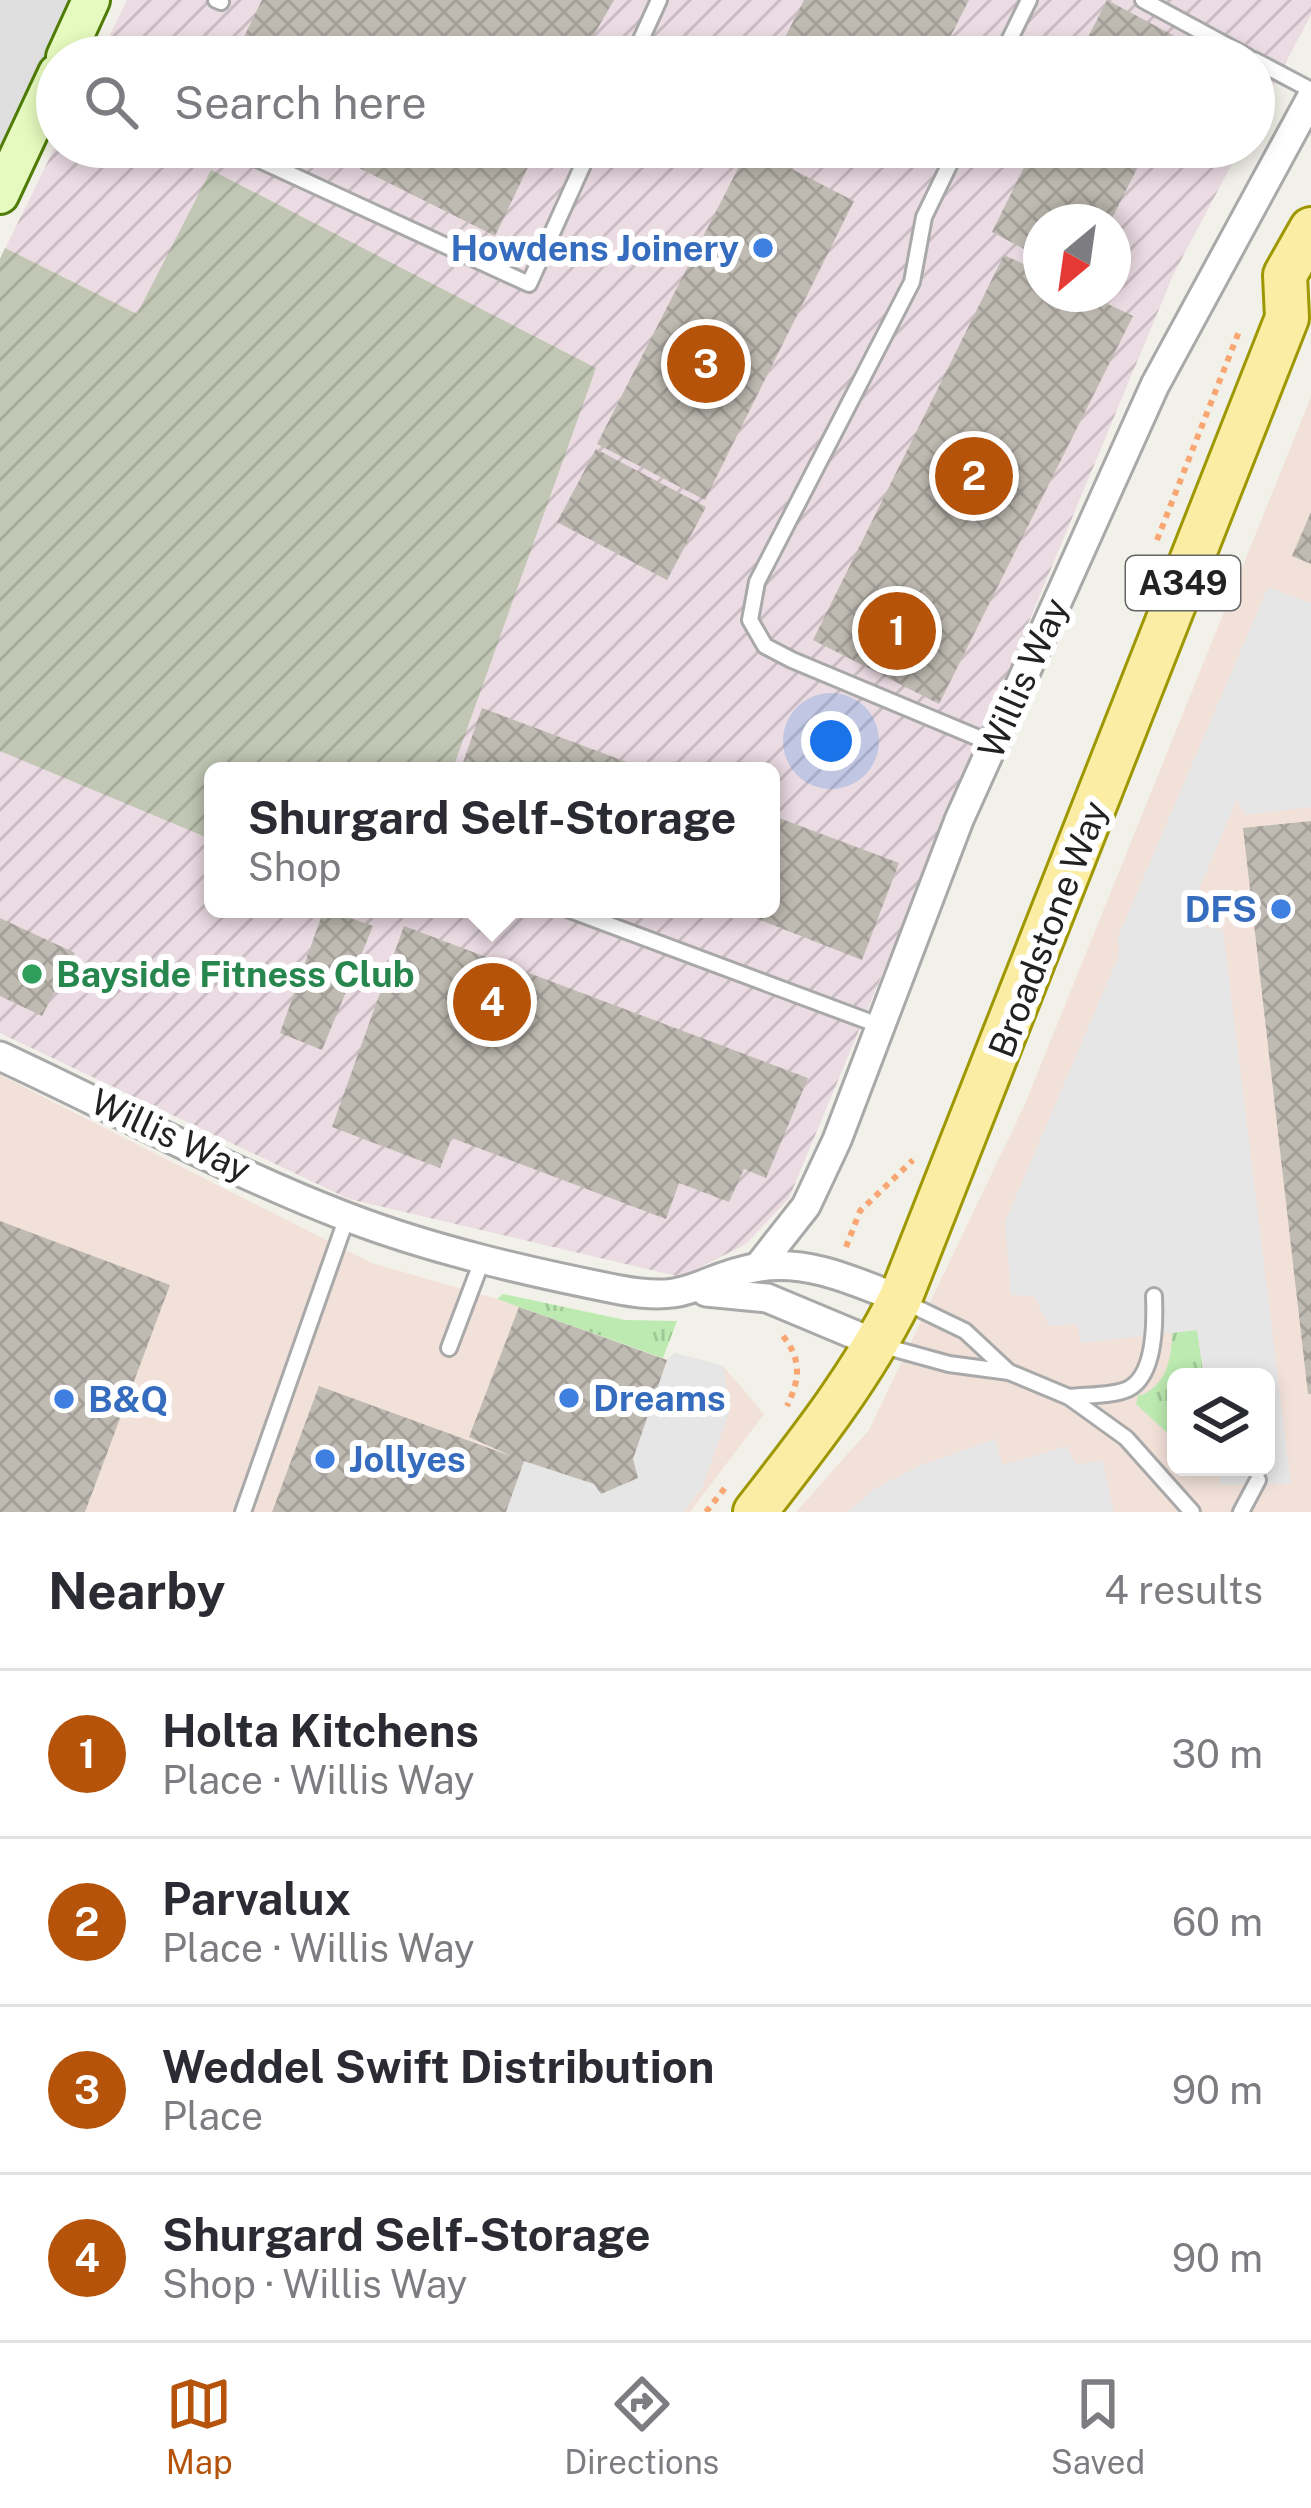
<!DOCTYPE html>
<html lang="en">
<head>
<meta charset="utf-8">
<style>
  body { margin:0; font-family:"Public Sans",sans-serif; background:#f2f2f3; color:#2b2b33 }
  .controls { position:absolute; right:36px; bottom:36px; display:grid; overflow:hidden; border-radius:18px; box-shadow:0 6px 18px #0003 }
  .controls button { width:108px; height:108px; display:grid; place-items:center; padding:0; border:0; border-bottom:3px solid #e1e1e2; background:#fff; color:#2b2b33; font:60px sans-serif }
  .compass { position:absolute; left:1023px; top:204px; width:108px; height:108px; border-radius:50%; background:#fff; box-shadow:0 6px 18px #0003; rotate:209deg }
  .you { position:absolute; left:831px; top:741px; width:42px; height:42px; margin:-30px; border:9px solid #fff; border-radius:50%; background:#1a73e8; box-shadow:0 0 0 18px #1a73e833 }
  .badge { display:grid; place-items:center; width:78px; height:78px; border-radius:50%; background:#b45309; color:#fff; font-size:39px; font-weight:700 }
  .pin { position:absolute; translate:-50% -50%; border:6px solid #fff; box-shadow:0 3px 12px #0006 }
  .popup { position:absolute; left:204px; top:762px; width:576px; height:156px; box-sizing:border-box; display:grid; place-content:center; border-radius:18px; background:#fff; filter:drop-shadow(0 3px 9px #0005); font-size:39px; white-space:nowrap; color:#7c7c81 }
  .popup b { font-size:45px; color:#2b2b33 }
  .popup::after { content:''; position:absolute; left:50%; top:100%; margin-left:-24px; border:24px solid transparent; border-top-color:#fff }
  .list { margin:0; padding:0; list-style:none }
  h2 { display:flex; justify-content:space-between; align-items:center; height:156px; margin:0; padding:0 48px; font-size:51px }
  h2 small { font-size:39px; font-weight:400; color:#7c7c81 }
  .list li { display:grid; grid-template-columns:78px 1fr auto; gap:36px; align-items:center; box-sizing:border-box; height:168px; padding:0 48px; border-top:3px solid #e1e1e2 }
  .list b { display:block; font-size:45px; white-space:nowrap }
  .list p { margin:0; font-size:39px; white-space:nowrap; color:#7c7c81 }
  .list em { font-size:39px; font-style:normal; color:#7c7c81 }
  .icon { flex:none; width:66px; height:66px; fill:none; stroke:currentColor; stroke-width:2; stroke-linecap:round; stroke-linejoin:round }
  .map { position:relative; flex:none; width:1311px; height:1512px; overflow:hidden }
  .search { position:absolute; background:#fff; box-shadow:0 6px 18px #0003; left:36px; right:36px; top:36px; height:132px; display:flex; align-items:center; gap:30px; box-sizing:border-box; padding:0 42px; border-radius:66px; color:#7c7c81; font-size:45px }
  .sheet { height:828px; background:#fff }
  nav { display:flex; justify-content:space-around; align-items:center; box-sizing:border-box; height:168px; border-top:3px solid #e1e1e2; background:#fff; font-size:33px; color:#7c7c81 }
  nav a { display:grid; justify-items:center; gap:6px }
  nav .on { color:#b45309 }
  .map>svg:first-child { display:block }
</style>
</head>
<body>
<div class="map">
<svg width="1311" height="1512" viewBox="0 0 1311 1512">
  <defs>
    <pattern id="industrial-furrows" width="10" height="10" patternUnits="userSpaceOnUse" patternTransform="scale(3)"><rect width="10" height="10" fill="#ebdbe3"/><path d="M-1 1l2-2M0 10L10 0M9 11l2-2" fill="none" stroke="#c9bcc2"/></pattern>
    <pattern id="construction-furrows" width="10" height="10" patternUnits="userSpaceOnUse" patternTransform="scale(3)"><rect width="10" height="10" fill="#c1c7b4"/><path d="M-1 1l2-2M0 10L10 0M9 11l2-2" fill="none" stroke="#a6ab9a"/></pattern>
    <pattern id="grass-tufts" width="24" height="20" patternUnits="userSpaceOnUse" patternTransform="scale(3)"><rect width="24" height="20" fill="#bceab0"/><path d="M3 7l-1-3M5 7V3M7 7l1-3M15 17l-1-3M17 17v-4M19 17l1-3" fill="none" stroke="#a1c897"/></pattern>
    <pattern id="building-cross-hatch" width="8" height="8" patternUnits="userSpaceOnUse" patternTransform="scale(3)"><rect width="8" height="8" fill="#bfbbb2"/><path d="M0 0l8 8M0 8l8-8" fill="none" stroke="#a4a099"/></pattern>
  </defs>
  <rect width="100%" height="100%" fill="#f2f1e9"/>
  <path fill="#e0dfdf" d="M0,0h91l-91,154z"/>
  <g fill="#f2e1d9" fill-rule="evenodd">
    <path d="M1311,397v1115h-515l73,-82 156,-326zM1176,1377h90v90h-90z"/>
    <path d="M0,1075l372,188 125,36 169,61 9,-7 48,13 41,48 -74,98h-690z"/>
  </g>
  <g fill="url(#industrial-furrows)" fill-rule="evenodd">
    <path d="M127,0h1184v15l-57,107v-65h-1155z"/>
    <path d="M57,143v4h1184l-67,126 -385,925 -43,46 -65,33 -332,-78 -349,-166v-774zM1041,222h72v72h-72zM213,771h558v138h-558z"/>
  </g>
  <path fill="url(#construction-furrows)" d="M211,170l385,198 -144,403h-239v69l-213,-89v-492l5,-11 132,66z"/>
  <g fill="url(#grass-tufts)">
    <path d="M503,1294l122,26 52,1 -14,37 -166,-59z"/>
    <path d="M1197,1330l7,47h-28v64l-40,-37c6,-19 -3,-2 13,-13 19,-12 23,-38 23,-58z"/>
  </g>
  <g fill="#e6e6e6">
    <path d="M1268,587l43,16v204l-66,8 -8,-16 -43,102 9,26 20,2 68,555 -71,1 -3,-18h49v-90h-62l-7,-47 -116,13 -4,-19 -28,2 -15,-30 -23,-1 -6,-73 114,-267 -1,-18z"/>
    <path d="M675,1353l48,13 7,44 -28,78 -19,24h-177l18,-51 109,-2 34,-99z"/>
    <path d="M995,1439l8,26 64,-19 9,19 26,-5 12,52h-266l26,-23 45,-23z"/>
  </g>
  <g fill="url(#building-cross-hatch)">
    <path d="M262,0h352l-33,57h-18l-21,-12 -4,12h-304z"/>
    <path d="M804,0h165l-29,57h-165z"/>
    <path d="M1107,0l90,48 -5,9h-114z"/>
    <path d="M317,147h189l25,14 -36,75z"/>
    <path d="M749,147l105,54 -149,299 -108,-56z"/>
    <path d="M1034,147h114l-38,75h-69v36l-49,-26z"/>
    <path d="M1004,255l37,17v22h46l46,22 -194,388 -126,-64z"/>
    <path d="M596,449l110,58 -39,73 -110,-58z"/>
    <path d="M1311,512v52l-19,-8z"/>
    <path d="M482,708l169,63h-191z"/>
    <path d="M771,815l128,48 -37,97 -130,-51h39z"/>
    <path d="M1311,821v573h-3l-65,-566z"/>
    <path d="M324,909l49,17 -51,124 -42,-17z"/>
    <path d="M0,918l75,35 -33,63 -42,-20z"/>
    <path d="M404,926l404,152 -42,100 -22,-9 -15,33 -50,-19 -13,36 -214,-81 -12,30 -108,-41z"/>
    <path d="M0,1221l170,64 -85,227h-85z"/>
    <path d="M519,1307l148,53 -34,99 5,19 -37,16 -7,-10 -70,-23 -18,51h-234l47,-126 192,70 -42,-19z"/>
  </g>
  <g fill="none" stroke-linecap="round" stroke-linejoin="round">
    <defs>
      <g id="lane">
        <path d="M216,0l5,2"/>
        <path d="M1143,0l105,57"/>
        <path d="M633,57l26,-57"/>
        <path d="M1001,57l28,-57"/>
        <path d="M1254,60l57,30"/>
        <path d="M231,147l298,137 62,-137"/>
        <path d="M958,147l-34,70 -12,65 -155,300 -7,38 15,26 27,14 201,84"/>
        <path d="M567,909l314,117"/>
        <path d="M905,1302l60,29 44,41"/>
        <path d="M880,1345l69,19 60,8 60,25 57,41 66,74"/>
        <path d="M449,1348l34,-90"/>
        <path d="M1069,1397c17,-2 44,-1 59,-8 28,-14 27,-68 26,-93"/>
        <path d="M243,1512l104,-295"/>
        <path d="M1241,1512l17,-32"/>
      </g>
      <g id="street">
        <path d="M0,1056c115,53 229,116 347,161 86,33 182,55 273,73 75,14 76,-12 139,-23 49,-8 97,15 141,32"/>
        <path d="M758,1267l48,-61 31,-66 122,-320 196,-435 156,-287"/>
        <path d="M706,1292l61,6 110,46"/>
      </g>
      <g id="secondary">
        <path d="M65,57l26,-57"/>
        <path d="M0,195l57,-122"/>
      </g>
      <path id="primary" d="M755,1512c53,-68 106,-135 145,-213l387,-981 -2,-43 26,-46"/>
    </defs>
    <use href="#lane" stroke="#a9a9a9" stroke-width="20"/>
    <use href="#street" stroke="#a9a9a9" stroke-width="33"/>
    <use href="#secondary" stroke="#4e7c06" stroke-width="42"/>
    <use href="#primary" stroke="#9e9701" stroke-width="48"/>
    <g stroke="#f9a672" stroke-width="6" stroke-dasharray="6 6" stroke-linecap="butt">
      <path d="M1157,540l83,-211"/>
      <path d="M846,1247l14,-36 53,-51"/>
      <path d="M783,1336c19,24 17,43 4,70"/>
      <path d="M706,1512l19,-24"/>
    </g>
    <use href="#lane" stroke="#fff" stroke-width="14"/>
    <use href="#street" stroke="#fff" stroke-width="27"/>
    <use href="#secondary" stroke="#e6fabf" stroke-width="36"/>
    <use href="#primary" stroke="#fbeea4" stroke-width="42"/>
  </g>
  <g fill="#3f7fe0" stroke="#fff" stroke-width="4.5">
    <circle cx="763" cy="248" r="12"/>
    <circle cx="1281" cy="909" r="12"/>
    <circle cx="569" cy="1398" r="12"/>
    <circle cx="64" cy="1399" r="12"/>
    <circle cx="325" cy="1459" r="12"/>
  </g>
  <circle fill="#2e9e5b" stroke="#fff" stroke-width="4.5" cx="32" cy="974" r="12"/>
  <g text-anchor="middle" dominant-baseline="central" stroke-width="12" stroke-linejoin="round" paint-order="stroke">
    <rect fill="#fff" stroke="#646464" stroke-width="3" x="1126" y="556" width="114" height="54" rx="9"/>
    <g font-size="33" font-weight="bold" fill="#222">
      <text x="1183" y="583">A349</text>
    </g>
    <g font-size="36" font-weight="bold" fill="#366cbe" stroke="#fff" text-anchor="start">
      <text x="739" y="248" text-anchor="end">Howdens Joinery</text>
      <text x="1257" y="909" text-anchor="end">DFS</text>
      <text x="593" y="1398">Dreams</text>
      <text x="88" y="1399">B&amp;Q</text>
      <text x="349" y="1459">Jollyes</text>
    </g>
    <g font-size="36" fill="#222" stroke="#fff">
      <text transform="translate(1023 678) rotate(-66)">Willis Way</text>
      <text transform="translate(1048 929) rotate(-69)">Broadstone Way</text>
      <text transform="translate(171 1135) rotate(25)">Willis Way</text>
    </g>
    <g font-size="36" font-weight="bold" fill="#27864d" stroke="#fff" text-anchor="start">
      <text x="56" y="974">Bayside Fitness Club</text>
    </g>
  </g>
</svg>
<div class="controls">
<button><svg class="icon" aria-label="layers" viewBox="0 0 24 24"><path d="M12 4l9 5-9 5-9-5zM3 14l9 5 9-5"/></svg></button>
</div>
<svg class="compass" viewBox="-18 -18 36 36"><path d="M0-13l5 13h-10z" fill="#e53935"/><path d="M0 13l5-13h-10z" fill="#7c7c81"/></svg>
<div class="you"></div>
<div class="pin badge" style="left:897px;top:631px">1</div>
<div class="pin badge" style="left:974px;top:476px">2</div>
<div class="pin badge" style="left:706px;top:364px">3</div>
<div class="pin badge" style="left:492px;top:1002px">4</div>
<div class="popup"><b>Shurgard Self-Storage</b>Shop</div>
<div class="search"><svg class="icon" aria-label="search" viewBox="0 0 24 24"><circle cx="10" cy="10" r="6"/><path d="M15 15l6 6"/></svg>Search here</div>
</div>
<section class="sheet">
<h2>Nearby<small>4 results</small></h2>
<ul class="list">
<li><span class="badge">1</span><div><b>Holta Kitchens</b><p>Place · Willis Way</p></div><em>30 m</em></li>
<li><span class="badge">2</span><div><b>Parvalux</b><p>Place · Willis Way</p></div><em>60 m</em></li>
<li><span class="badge">3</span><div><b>Weddel Swift Distribution</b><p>Place</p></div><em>90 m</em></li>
<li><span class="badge">4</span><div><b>Shurgard Self-Storage</b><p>Shop · Willis Way</p></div><em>90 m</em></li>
</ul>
</section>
<nav>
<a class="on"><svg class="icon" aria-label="map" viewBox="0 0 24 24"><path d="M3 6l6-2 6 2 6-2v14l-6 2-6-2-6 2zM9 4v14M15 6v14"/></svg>Map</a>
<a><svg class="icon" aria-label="directions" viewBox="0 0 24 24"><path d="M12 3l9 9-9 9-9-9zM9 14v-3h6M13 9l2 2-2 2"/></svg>Directions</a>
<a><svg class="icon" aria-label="saved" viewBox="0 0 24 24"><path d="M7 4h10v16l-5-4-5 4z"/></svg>Saved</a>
</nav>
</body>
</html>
